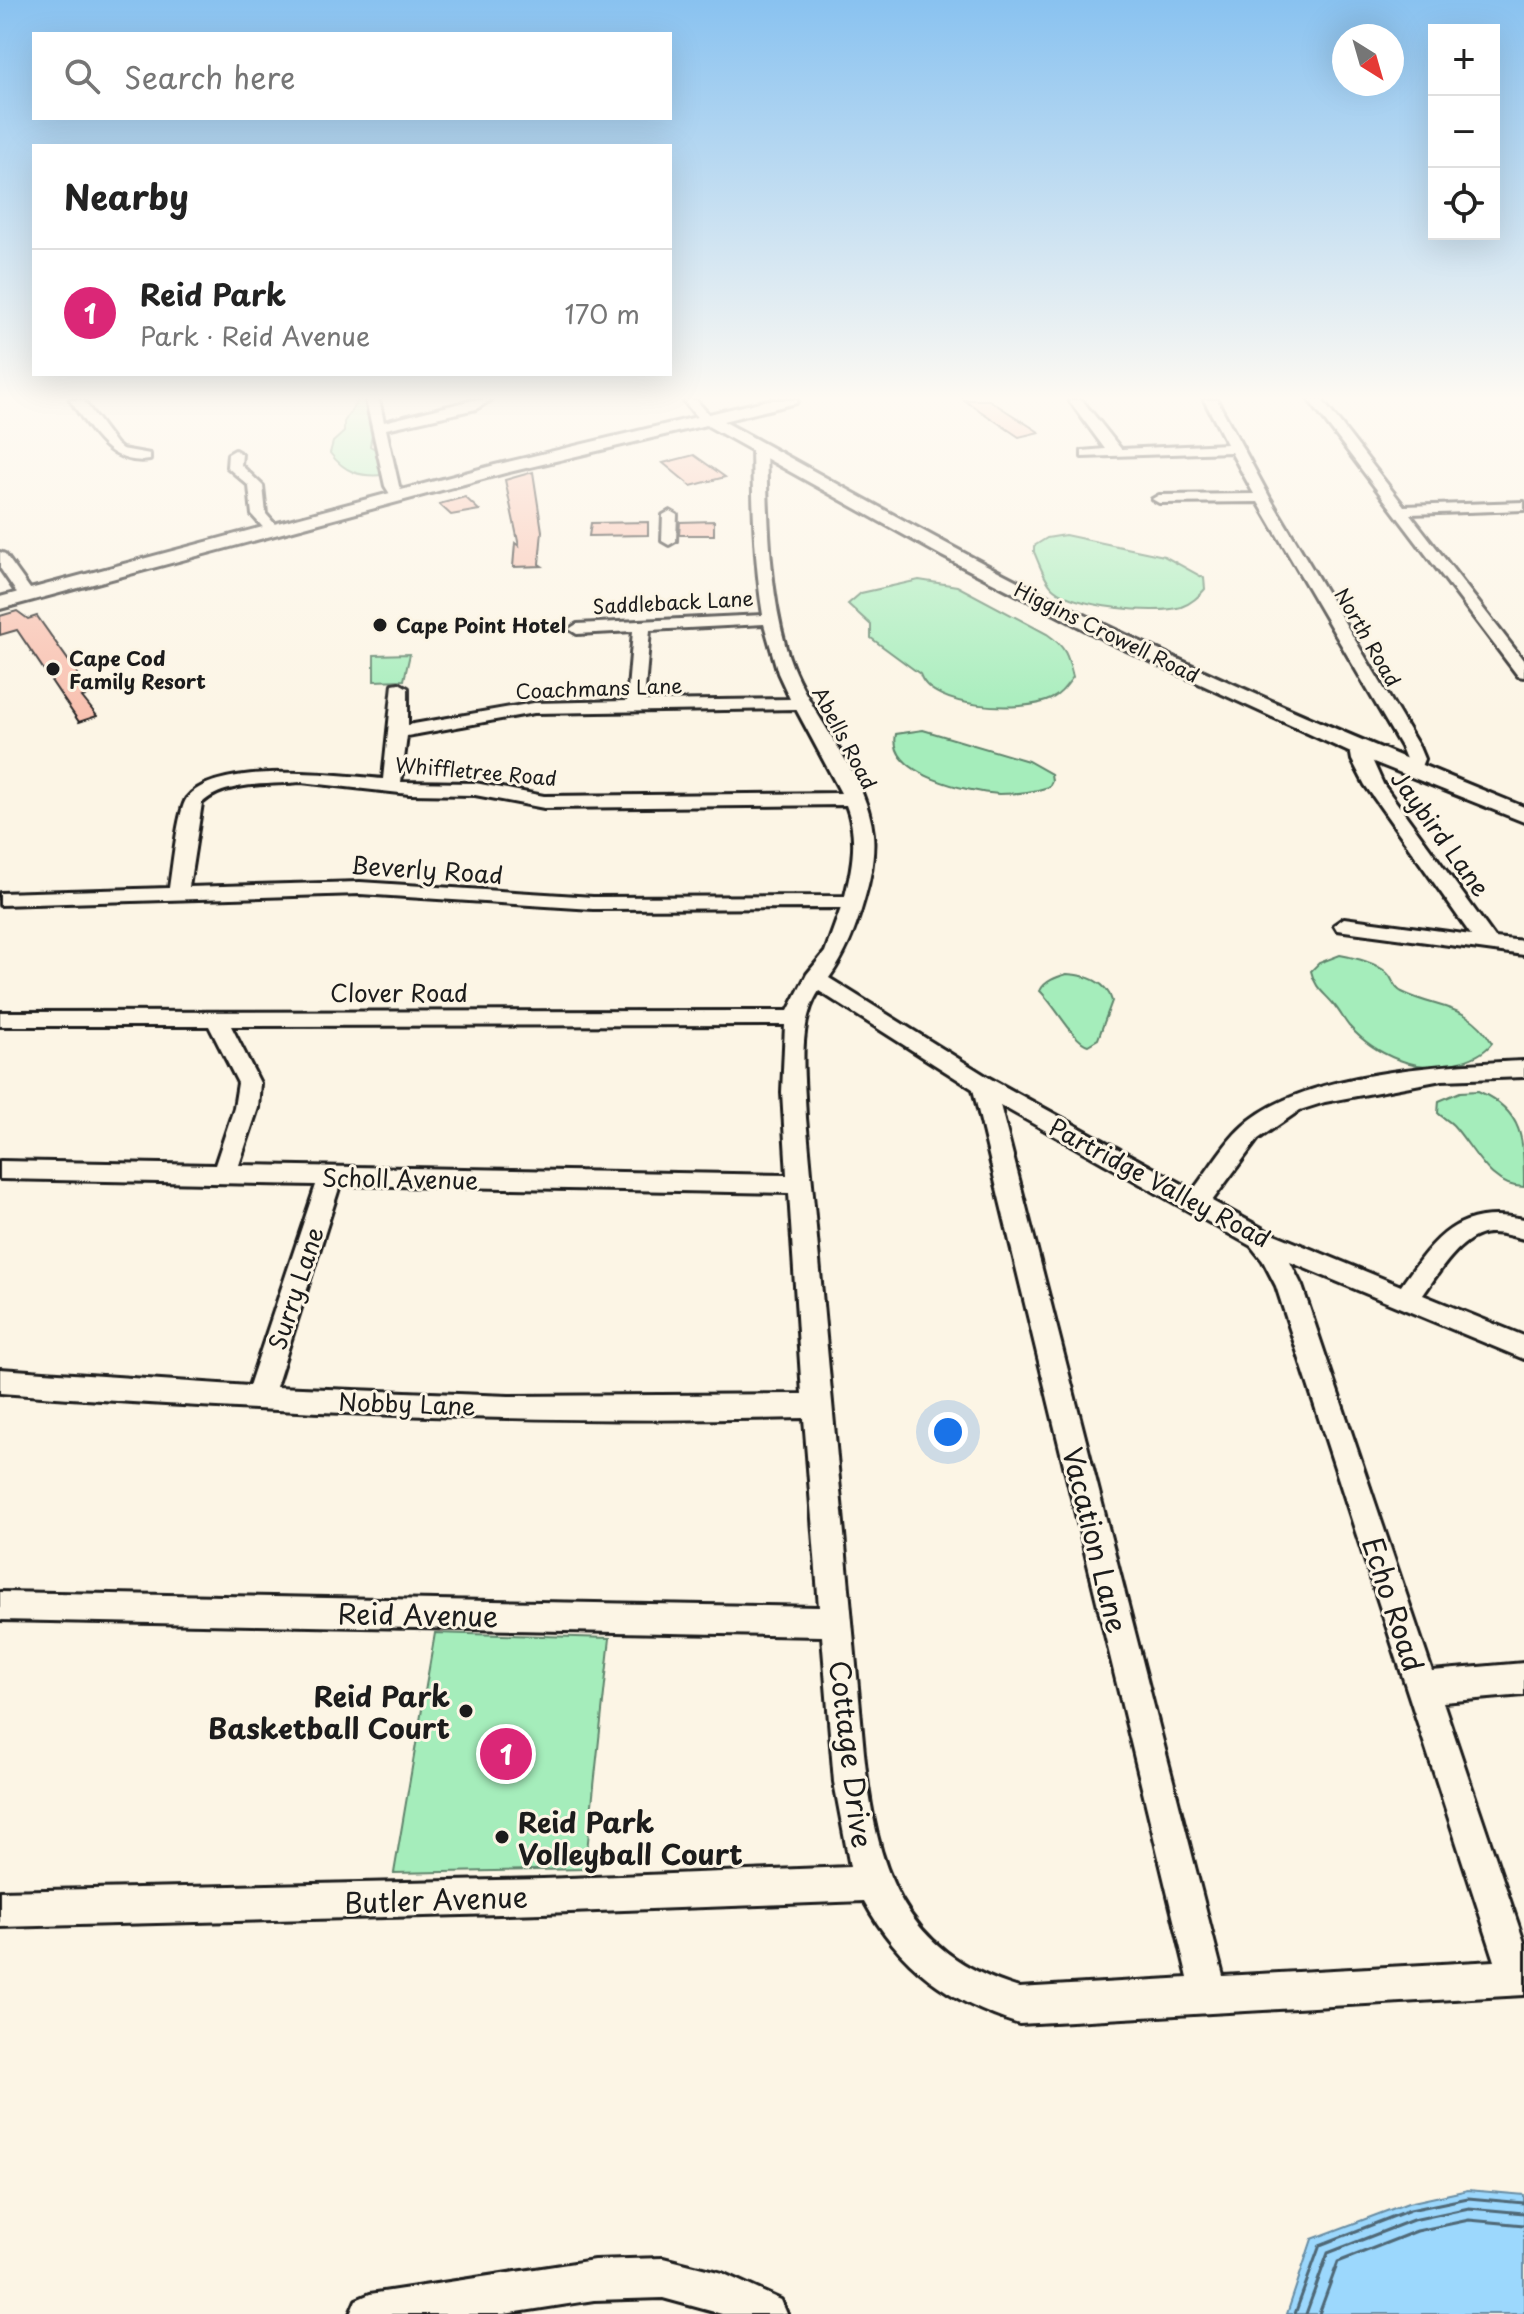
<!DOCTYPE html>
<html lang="en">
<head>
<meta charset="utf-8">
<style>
  body { margin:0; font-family:"Playpen Sans",sans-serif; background:#f6f6f6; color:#222 }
  .controls { position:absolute; right:24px; top:24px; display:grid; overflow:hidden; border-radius:0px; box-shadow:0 8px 32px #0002 }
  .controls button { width:72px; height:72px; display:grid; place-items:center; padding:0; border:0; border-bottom:2px solid #e0e0e0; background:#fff; color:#222; font:40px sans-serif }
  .compass { position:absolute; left:1332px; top:24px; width:72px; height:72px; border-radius:50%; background:#fff; box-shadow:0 8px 32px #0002; rotate:143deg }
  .you { position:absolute; left:948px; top:1432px; width:28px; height:28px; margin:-20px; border:6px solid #fff; border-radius:50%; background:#1a73e8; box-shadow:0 0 0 12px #1a73e833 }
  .badge { display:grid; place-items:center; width:52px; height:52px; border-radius:50%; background:#db2777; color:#fff; font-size:26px; font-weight:700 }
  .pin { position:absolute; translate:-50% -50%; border:4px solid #fff; box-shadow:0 2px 8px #0006 }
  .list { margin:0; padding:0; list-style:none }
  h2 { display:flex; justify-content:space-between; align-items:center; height:104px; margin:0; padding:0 32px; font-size:34px }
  h2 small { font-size:26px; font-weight:400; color:#767676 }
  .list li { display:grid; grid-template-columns:52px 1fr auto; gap:24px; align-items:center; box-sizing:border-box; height:128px; padding:0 32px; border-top:2px solid #e0e0e0 }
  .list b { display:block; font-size:30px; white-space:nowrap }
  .list p { margin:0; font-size:26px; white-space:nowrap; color:#767676 }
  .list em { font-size:26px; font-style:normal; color:#767676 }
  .icon { flex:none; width:44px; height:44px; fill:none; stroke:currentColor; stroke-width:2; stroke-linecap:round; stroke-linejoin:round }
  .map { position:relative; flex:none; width:1524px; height:2314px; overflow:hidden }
  .search { position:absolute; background:#fff; box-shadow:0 8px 32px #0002; left:32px; top:32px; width:640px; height:88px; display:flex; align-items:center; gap:20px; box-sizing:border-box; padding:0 28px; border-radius:0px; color:#767676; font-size:30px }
  .panel { position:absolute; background:#fff; box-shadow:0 8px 32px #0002; left:32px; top:144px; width:640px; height:232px; border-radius:0px }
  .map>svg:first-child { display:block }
</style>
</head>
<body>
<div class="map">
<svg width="1524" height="2314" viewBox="0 0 1524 2314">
  <rect width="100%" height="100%" fill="#fcf5e5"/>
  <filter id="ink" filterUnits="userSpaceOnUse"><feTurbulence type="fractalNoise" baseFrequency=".0125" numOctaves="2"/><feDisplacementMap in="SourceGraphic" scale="16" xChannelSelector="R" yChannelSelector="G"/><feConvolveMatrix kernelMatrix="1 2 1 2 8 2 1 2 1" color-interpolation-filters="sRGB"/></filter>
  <g filter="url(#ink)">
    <g fill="#a5edbb" stroke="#60846c" stroke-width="2">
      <path d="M358,400h10l6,23 -4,23 12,7 2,22c-24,2 -39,-2 -54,-22l3,-11 11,-10v-10z"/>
      <path d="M1065,535l99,21 40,22 1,11c-7,8 -13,14 -24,18 -25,8 -106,0 -127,-18 -9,-7 -15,-26 -20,-37v-6l13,-8z"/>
      <path d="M919,580l38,6 90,48c19,13 21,22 26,43 -7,9 -12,17 -22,22 -28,14 -121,10 -131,-25l-49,-36v-13l-23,-21 13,-11z"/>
      <path d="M410,654l-6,26 -30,1v-26z"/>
      <path d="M923,730l105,31 23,13 1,7 -3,6c-16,5 -33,7 -50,7 -30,-2 -112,-19 -103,-60z"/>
      <path d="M1340,955c15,3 35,7 47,18 7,6 5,14 15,19 36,18 67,11 90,51 -9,12 -23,17 -37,20 -37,11 -80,-8 -106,-37 -5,-6 -9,-14 -14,-20 -10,-13 -20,-17 -24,-35l8,-8z"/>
      <path d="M1067,974c18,1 40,7 45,27l-14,38 -10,6c-14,-3 -33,-40 -48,-54 4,-10 17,-14 27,-17z"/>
      <path d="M1478,1091c46,20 46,49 46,96 -35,0 -50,-39 -71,-62 -4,-4 -10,-7 -15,-12l1,-12 21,-9z"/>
      <path d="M435,1633l175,5 -25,231 -191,4z"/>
    </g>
    <path fill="#9cd8fd" stroke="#698da3" stroke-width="2" d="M1468,2190l56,5v119h-237l25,-75 96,-36z"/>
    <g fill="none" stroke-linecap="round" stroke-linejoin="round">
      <g stroke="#4f6776" stroke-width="3">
        <path d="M1295,2314l25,-69 90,-35 58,-12 56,5"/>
        <path d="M1306,2314l22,-61 85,-33 56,-12 55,5"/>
        <path d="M1319,2314l19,-52 79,-31 52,-11 55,5"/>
      </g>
    </g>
    <g fill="#f8bfae" stroke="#1c1c1c" stroke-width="2">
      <path d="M964,400h25l50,32 -20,5z"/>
      <path d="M694,455l31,22 -34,9 -28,-23z"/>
      <path d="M533,472l9,59 -3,33 3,2 -29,1 2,-24 4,3 -14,-66z"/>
      <path d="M465,497l14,13 -28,5 -12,-11z"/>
      <path d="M714,521v14h-35l1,-13z"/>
      <path d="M648,522v13l-59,1 2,-13z"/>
      <path d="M17,611l11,8 9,-3 55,78 -10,3 15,19 -18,6 -62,-92 -17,5v-19z"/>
    </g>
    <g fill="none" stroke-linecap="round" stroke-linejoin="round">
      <defs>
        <g id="minor">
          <path d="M70,400h13l33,44 6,5 28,5v6c-42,6 -59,-30 -80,-60z"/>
          <path d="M366,400h13l5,22 89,-22h18l-15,9 -90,20 13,57 6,10 -7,4 -5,-1 -8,-13z"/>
          <path d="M683,400h13l16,18 -12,3z"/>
          <path d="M1069,400h13l39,49 106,-5 -23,-44h13l53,98 149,249 5,12 -6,15 -6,1 -9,-5 3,-11 -5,-12 -143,-245 -99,1 -7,-4 7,-4 95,-1 -23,-42 -149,5v-6l23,-2z"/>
          <path d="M1309,400h13l82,106 120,-4v8l-114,4 114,147v16l-6,-1z"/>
          <path d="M759,444l7,4c2,66 2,136 20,200 18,63 81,122 87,186 2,22 -3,46 -9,66 -8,28 -18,55 -35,78l162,101 202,111c16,-20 30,-46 49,-63 58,-55 204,-63 282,-66v16l-82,3 -117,22 -25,8 -42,29 -46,62 55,30 134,55c35,-50 57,-80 123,-67v20c-13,-3 -31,-9 -44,-4 -24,8 -43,40 -57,60l101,41v23l-234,-97 12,24 130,385 92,-8v32l-81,7 81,240v53l-505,29c-70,-22 -120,-58 -155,-123l-321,12 -543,14v-36l543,-12 307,-12 -16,-85 -12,-146 -822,-16v-28l819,15 -15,-189c-269,6 -536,-5 -804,-25v-24l249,17 67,-201 -316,-6v-18l215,4 19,-57 4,-25 -29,-57h-209v-14l788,-1 19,-37 18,-22 16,-44 -248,1 -233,-15 -360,11v-12l169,-5c3,-18 9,-79 18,-90 29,-38 152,-23 196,-19l10,-95 6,-1 9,5v37l126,-22 93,-2 6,-70 -56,3 -8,-5 8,-5 186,-9c-9,-56 -10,-111 -11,-167zM764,624l14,49 12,26 -146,2 6,-71zM796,709l45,84 -297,3 -69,-13 -74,-1 6,-46 127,-23zM301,782l108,12 66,1 69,13 302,-3c12,31 7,59 -1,91l-252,1 -233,-15 -171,5 13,-84c23,-22 69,-18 99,-21zM819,991l154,98 215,889 -169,10c-120,-37 -143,-122 -155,-235l-58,-635c-1,-38 -10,-93 13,-127zM785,1025l-3,67 5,83 -548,-10 19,-57 2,-25 -29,-57zM1000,1105l251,141 12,15 13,25 219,675 -272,15zM340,1185l449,8 13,201 -293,2 -233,-9z"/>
          <path d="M235,450l7,4 -1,11 22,21 3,28 14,16 -2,3h-10l-16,-18 -3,-29 -22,-19 1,-13z"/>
          <path d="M670,511l7,4 -1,26 -7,4 -7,-4 1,-26z"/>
          <path d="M0,552l5,2 28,39v6h-12l-21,-31z"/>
          <path d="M1359,743l6,1 18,40 112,154 29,3v14l-187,-25 -3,-5 10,-7 127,17 -106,-150 -13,-25 -2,-12z"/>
          <path d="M663,2258l59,15 59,27 6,14h-65l-59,-16 -69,2 -90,14h-154l6,-14 14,-6 224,-34z"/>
        </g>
        <path id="major" d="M768,400h30l-2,3 -73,18c132,72 264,148 401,213 131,62 265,118 400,173v15l-173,-69 -242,-111 -167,-86 -236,-131 -201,48 -505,136v-12l495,-132z"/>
      </defs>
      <use href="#minor" stroke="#1c1c1c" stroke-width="6"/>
      <use href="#major" stroke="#1c1c1c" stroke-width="6"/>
      <use href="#minor" fill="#fcf5e5" fill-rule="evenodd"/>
      <use href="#major" fill="#fcf5e5" fill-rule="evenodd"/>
    </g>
  </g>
  <linearGradient id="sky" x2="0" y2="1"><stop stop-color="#89c2f0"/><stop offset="0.55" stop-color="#fefaf3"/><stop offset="1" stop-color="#fefaf3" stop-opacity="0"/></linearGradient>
  <rect width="1524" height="724" fill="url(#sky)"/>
  <g fill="#1c1c1c" stroke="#fcf5e5" stroke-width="3">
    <circle cx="380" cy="625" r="8"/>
    <circle cx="53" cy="669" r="8"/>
    <circle cx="466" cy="1711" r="8"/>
    <circle cx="502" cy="1837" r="8"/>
  </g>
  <g text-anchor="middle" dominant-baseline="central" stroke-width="6" stroke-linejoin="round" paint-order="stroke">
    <g font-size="20" fill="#1c1c1c" stroke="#fcf5e5">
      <text transform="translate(673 602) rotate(-3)">Saddleback Lane</text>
      <text transform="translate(1107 632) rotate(26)">Higgins Crowell Road</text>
      <text transform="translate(1368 637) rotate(60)">North Road</text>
      <text transform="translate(599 688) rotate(-2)">Coachmans Lane</text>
      <text transform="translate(845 738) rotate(62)">Abells Road</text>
      <text transform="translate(476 771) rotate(5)">Whiffletree Road</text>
    </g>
    <g font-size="20" font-weight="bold" fill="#1c1c1c" stroke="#fcf5e5" text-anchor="start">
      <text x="396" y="625">Cape Point Hotel</text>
      <text x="69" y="658">Cape Cod<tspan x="69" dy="23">Family Resort</tspan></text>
    </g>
    <g font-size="24" fill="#1c1c1c" stroke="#fcf5e5">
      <text transform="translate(1441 833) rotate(54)">Jaybird Lane</text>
      <text transform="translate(427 869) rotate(4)">Beverly Road</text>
      <text x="399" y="992">Clover Road</text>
      <text transform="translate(400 1178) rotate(1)">Scholl Avenue</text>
      <text transform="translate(1160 1182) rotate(28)">Partridge Valley Road</text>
      <text transform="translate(295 1288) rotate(-72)">Surry Lane</text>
      <text transform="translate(407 1403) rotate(2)">Nobby Lane</text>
    </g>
    <g font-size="28" fill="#1c1c1c" stroke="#fcf5e5">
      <text transform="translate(1096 1540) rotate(76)">Vacation Lane</text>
      <text transform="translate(1394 1604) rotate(72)">Echo Road</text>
      <text transform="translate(418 1614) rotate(1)">Reid Avenue</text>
      <text transform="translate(852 1754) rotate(83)">Cottage Drive</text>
      <text transform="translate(436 1899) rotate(-2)">Butler Avenue</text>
    </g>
    <g font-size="28" font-weight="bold" fill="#1c1c1c" stroke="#fcf5e5" text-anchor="end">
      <text x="450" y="1695">Reid Park<tspan x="450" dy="32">Basketball Court</tspan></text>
      <text x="518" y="1821" text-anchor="start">Reid Park<tspan x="518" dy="32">Volleyball Court</tspan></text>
    </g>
  </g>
</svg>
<div class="controls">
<button>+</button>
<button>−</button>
<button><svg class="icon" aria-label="locate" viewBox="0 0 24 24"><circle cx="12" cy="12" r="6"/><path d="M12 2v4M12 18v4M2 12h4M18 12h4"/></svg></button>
</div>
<svg class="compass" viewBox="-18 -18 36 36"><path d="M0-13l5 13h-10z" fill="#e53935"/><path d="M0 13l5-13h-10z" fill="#767676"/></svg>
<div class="you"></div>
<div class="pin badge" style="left:506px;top:1754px">1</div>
<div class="search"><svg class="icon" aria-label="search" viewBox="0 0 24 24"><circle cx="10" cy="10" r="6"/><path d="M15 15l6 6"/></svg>Search here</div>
<section class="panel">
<h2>Nearby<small></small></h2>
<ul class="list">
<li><span class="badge">1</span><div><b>Reid Park</b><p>Park · Reid Avenue</p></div><em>170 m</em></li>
</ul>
</section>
</div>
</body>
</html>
